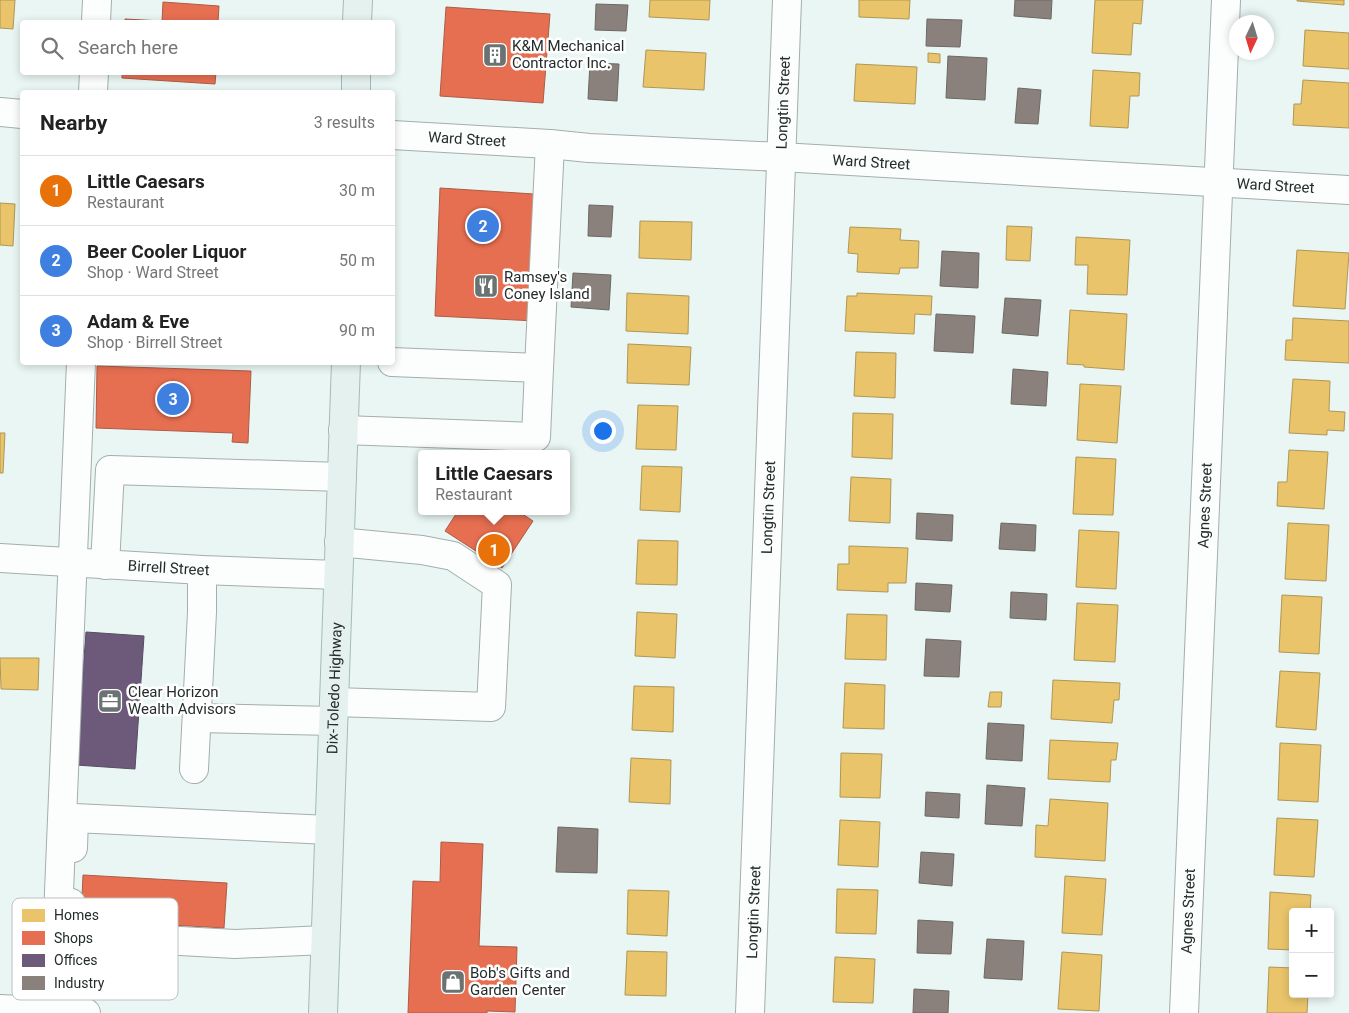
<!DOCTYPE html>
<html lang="en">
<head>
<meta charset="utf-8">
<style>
  body { margin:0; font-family:Roboto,sans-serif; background:#f2f2f2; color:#222 }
  .controls { position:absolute; right:15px; bottom:15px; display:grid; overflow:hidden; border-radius:5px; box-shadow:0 2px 8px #0003 }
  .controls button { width:45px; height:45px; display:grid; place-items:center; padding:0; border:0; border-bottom:1px solid #e0e0e0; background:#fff; color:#222; font:25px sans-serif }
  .compass { position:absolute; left:1229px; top:15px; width:45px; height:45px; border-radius:50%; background:#fff; box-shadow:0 2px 8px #0003; rotate:184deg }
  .you { position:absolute; left:602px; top:430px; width:18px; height:18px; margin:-12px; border:4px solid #fff; border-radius:50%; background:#1a73e8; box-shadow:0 0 0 8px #1a73e833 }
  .badge { display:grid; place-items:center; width:32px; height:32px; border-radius:50%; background:#0b8043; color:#fff; font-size:16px; font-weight:700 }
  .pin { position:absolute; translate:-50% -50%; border:2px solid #fff; box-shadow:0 1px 5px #0006 }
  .popup { position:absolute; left:418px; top:450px; width:152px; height:65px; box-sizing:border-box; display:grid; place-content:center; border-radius:5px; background:#fff; filter:drop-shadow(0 1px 4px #0005); font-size:16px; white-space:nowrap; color:#767676 }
  .popup b { font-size:19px; color:#222 }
  .popup::after { content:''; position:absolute; left:50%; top:100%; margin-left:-10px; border:10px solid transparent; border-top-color:#fff }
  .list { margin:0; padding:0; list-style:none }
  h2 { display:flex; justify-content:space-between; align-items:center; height:65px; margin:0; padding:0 20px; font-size:21px }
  h2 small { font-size:16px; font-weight:400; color:#767676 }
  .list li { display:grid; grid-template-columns:32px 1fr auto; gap:15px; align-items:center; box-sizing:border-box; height:70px; padding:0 20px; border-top:1px solid #e0e0e0 }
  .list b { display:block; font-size:19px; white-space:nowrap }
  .list p { margin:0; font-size:16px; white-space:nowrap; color:#767676 }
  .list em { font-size:16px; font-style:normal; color:#767676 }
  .icon { flex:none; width:28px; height:28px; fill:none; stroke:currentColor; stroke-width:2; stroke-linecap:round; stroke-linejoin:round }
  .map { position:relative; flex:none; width:1349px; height:1013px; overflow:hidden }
  .search { position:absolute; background:#fff; box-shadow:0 2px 8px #0003; left:20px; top:20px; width:375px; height:55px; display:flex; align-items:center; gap:12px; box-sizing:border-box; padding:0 18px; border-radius:5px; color:#767676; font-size:19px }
  .panel { position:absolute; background:#fff; box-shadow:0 2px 8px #0003; left:20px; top:90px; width:375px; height:275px; border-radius:5px }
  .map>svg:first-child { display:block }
</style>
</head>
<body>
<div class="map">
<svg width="1349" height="1013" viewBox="0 0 1349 1013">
  <rect width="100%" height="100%" fill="#e9f6f4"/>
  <g fill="#e9c46a" stroke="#ae9757">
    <path d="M0,0h15l-2,29 -13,-1z"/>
    <path d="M650,0h60l-1,20 -60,-3z"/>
    <path d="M859,0h51l-1,19 -50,-2z"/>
    <path d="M1095,0h48l-2,24 -8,-1 -2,32 -39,-2z"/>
    <path d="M1297,0h47v5l-47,-4z"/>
    <path d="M1305,30l44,3v36l-46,-3z"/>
    <path d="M646,50l60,3 -2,37 -61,-3z"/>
    <path d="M928,53l12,1v9l-12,-1z"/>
    <path d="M856,64l61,3 -2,37 -61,-3z"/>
    <path d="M1093,70l47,3 -1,23h-9l-2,32 -38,-2z"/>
    <path d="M1303,80l46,3v45l-56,-3 1,-21h7z"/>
    <path d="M0,203l15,1 -2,42 -13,-1z"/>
    <path d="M640,221l52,1 -1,38 -52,-2z"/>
    <path d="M1007,226l25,1 -2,34 -24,-1z"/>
    <path d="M850,227l51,2 -1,11 19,1 -1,27h-18l-1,6 -42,-2 1,-18 -10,-1z"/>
    <path d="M1076,237l54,3 -3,55 -40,-1 1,-29h-13z"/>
    <path d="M1297,250l52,3 -4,56 -52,-3z"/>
    <path d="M627,293l62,3 -1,38 -62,-3z"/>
    <path d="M857,293l75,3 -1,19 -16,-1 -1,20 -69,-3 2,-35h10z"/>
    <path d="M1070,310l57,4 -3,56 -40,-3v-2l-17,-1z"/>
    <path d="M1293,318l56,3v42l-64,-3 1,-20h6z"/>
    <path d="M628,344l63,3 -2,38 -62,-2z"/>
    <path d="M856,352l40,1 -1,45 -41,-2z"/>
    <path d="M1293,379l37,2 -1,30 16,1 -1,19 -17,-1v5l-38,-2z"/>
    <path d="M1080,384l41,2 -4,57 -40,-3z"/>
    <path d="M638,405l40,1 -2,44 -40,-1z"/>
    <path d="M853,413l40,1 -1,45 -40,-2z"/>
    <path d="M0,433h5l-2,40h-3z"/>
    <path d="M1289,450l39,2 -4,57 -47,-3 1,-24h9z"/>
    <path d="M1076,457l40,2 -3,56 -40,-1z"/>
    <path d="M642,466l40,1 -2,45 -40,-2z"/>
    <path d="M851,477l40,2 -1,44 -41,-2z"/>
    <path d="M1288,523l41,2 -3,56 -41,-2z"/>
    <path d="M1079,530l40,2 -3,57 -40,-2z"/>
    <path d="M638,540l40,1 -1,44 -41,-1z"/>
    <path d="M849,546l59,2 -2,35h-18v9l-51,-2 1,-26h11z"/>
    <path d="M1282,595l40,2 -3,57 -40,-2z"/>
    <path d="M1077,603l41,2 -3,57 -41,-2z"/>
    <path d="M637,612l40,2 -2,44 -40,-2z"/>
    <path d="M847,614l40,1 -1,45 -41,-1z"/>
    <path d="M0,658h39l-1,32 -37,-1z"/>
    <path d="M1280,671l40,2 -4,57 -40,-3z"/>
    <path d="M1053,680l67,3 -1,17h-5l-2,23 -61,-4z"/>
    <path d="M845,683l40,2 -1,44 -41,-1z"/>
    <path d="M634,686l40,1 -1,45 -41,-2z"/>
    <path d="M990,692h12l-1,15h-13z"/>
    <path d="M1050,740l68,3 -2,17h-5l-1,22 -62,-3z"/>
    <path d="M1280,743l41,2 -3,57 -40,-2z"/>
    <path d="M841,753l41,1 -2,44 -40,-1z"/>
    <path d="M631,758l40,2 -1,44 -41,-2z"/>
    <path d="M1050,799l58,4 -3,58 -70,-4 1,-32 12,1z"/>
    <path d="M1277,818l41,2 -4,57 -40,-2z"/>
    <path d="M840,820l40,2 -2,45 -40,-2z"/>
    <path d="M1065,876l41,3 -4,56 -40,-2z"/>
    <path d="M837,889l41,1 -2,44 -40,-1z"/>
    <path d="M628,890l41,1 -2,45 -40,-2z"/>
    <path d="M1270,892l41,3 -1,17h-17v38l-25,-1z"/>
    <path d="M627,951l40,1 -1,44 -41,-1z"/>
    <path d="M1062,952l40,3 -3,56 -41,-2z"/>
    <path d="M835,957l40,2 -2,44 -40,-1z"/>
    <path d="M1269,967l24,1v26h15l-1,19h-40z"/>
  </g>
  <g fill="#e76f51" stroke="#ad5b46">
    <path d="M163,2l56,4 -1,16h-93v-3l37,2z"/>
    <path d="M446,7l104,7 -7,89 -103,-7z"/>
    <path d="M122,72h94l-1,12 -93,-6z"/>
    <path d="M440,188l94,6 -3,58 8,1 -3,68 -101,-5z"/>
    <path d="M97,366l154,5 -3,72 -16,-1 1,-9 -137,-5z"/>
    <path d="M458,511h34l9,6 4,-6h13l15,10 -31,47 -57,-37z"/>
    <path d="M441,842l42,2 -4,102 38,1 -2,65 -28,-1v2h-79l5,-132 27,1z"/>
    <path d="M83,875l144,8 -3,45 -143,-8z"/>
  </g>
  <path fill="#6d597a" stroke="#574c63" d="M86,632l58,4 -9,133 -59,-4z"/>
  <g fill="#8a817c" stroke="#6c6864">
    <path d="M1015,0h37l-1,19 -37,-3z"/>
    <path d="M596,4l32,1 -2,26 -31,-1z"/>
    <path d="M927,19l35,1 -2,27 -34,-1z"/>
    <path d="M948,56l39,2 -2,42 -39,-2z"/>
    <path d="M590,63l29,1 -2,37 -29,-2z"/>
    <path d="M1018,88l23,2 -3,34 -23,-1z"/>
    <path d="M589,205l24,1 -2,31 -23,-1z"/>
    <path d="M942,251l37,2 -1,35 -38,-2z"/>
    <path d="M573,273l38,2 -2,35 -38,-3z"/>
    <path d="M1005,298l36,2 -3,36 -36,-3z"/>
    <path d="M936,314l39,2 -2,37 -39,-2z"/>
    <path d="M1013,369l35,3 -2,34 -35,-2z"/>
    <path d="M917,513l36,2 -1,26 -36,-2z"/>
    <path d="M1001,523l35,2 -1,26 -36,-2z"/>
    <path d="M916,583l36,2 -2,27 -35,-2z"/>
    <path d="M1011,592l36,2 -1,26 -36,-2z"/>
    <path d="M926,639l35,2 -2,36 -35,-1z"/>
    <path d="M988,723l36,2 -2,36 -36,-2z"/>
    <path d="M987,785l38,3 -3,38 -37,-2z"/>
    <path d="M926,792l34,2 -1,24 -34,-2z"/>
    <path d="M558,827l40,2 -1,44 -41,-1z"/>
    <path d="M921,852l33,2 -2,32 -33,-3z"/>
    <path d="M918,920l35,2 -2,32 -34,-1z"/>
    <path d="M987,939l37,2 -2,39 -38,-2z"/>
    <path d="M914,989l35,2 -1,22h-35z"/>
  </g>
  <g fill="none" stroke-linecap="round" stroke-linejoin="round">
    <defs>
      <g id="minor">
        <path d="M96,22l1,-22"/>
        <path d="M93,92l1,-20"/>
        <path d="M0,112l22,2"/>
        <path id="s1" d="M392,135l158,9 39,4 192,9 568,33"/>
        <path d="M539,368l11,-224"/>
        <path d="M343,430l193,7 3,-69 -147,-6"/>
        <path id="s2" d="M0,558l202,12 136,5"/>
        <path d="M105,565l5,-95 232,7"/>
        <path d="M334,702l157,5 6,-122 -44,-29 -31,-6 -83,-8"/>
        <path d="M197,718l136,3"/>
        <path d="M194,769l8,-157v-42"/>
        <path d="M73,848l1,-30 255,12"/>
        <path d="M71,903l-1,32 165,9 90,-4"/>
        <path d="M0,1009l86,4"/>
        <path d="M54,1012l27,-650"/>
        <path id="s3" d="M750,1013l37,-1013"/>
        <path id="s4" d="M1184,1013l42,-1013"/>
      </g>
      <g id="major">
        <path d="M357,22l1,-22"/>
        <path d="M356,92v-20"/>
        <path id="s5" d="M323,1013l23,-651"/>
      </g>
    </defs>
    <use href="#minor" stroke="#a4aeac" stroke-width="30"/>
    <use href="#major" stroke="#a3bbb8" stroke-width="30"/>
    <use href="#minor" stroke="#fcfefd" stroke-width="28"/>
    <use href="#major" stroke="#e4f1ef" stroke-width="28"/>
  </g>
  <defs>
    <symbol id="building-square" viewBox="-11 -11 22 22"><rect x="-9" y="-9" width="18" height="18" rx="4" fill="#6a7372" stroke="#fff"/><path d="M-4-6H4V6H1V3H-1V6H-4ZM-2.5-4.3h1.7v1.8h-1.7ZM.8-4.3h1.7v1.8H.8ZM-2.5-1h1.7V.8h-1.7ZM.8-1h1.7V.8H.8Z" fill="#fff"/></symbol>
    <symbol id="restaurant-square" viewBox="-11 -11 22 22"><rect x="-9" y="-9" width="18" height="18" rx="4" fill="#6a7372" stroke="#fff"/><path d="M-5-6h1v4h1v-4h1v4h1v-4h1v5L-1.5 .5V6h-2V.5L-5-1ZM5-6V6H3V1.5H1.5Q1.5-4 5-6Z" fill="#fff"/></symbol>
    <symbol id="office-square" viewBox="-11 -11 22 22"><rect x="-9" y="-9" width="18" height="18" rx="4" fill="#6a7372" stroke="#fff"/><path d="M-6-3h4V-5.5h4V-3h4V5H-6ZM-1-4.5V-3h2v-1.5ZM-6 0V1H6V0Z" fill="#fff"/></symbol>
    <symbol id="shop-square" viewBox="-11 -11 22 22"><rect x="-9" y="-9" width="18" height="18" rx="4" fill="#6a7372" stroke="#fff"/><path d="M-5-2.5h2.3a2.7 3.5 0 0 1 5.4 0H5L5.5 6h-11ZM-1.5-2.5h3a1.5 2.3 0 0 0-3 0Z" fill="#fff"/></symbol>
  </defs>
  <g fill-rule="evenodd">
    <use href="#building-square" x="481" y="41" width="28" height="28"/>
    <use href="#restaurant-square" x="472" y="272" width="28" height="28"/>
    <use href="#office-square" x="96" y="687" width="28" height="28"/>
    <use href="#shop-square" x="439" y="968" width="28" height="28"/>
  </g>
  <g text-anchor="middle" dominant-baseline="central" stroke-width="5" stroke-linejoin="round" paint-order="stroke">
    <g font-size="15" fill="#252d2c" stroke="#fff" text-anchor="start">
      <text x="512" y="46">K&amp;M Mechanical<tspan x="512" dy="17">Contractor Inc.</tspan></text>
      <text x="504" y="277">Ramsey's<tspan x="504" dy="17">Coney Island</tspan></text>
      <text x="128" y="692">Clear Horizon<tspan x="128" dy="17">Wealth Advisors</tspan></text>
      <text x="470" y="973">Bob's Gifts and<tspan x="470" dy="17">Garden Center</tspan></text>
    </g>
    <g font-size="15" fill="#252d2c" stroke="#fff">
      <text stroke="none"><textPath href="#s3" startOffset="911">Longtin Street</textPath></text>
      <text stroke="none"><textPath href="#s1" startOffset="75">Ward Street</textPath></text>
      <text stroke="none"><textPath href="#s1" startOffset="480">Ward Street</textPath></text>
      <text stroke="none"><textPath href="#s1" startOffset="885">Ward Street</textPath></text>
      <text stroke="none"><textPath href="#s3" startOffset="506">Longtin Street</textPath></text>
      <text stroke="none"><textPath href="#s4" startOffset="508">Agnes Street</textPath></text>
      <text stroke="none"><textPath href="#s2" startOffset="169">Birrell Street</textPath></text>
      <text stroke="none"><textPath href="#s5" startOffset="325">Dix-Toledo Highway</textPath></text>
      <text stroke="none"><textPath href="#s3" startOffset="101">Longtin Street</textPath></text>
      <text stroke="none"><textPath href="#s4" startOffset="102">Agnes Street</textPath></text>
    </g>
  </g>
  <rect x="12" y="898" width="166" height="102" rx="8" fill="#fff" stroke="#bec0c0" stroke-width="1"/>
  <rect x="22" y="909" width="23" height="13" fill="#e9c46a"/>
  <rect x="22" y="931" width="23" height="14" fill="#e76f51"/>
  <rect x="22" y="954" width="23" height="13" fill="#6d597a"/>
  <rect x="22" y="976" width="23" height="14" fill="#8a817c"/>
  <g font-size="14" fill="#252d2c">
    <text x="54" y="920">Homes</text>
    <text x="54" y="943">Shops</text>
    <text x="54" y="965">Offices</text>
    <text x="54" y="988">Industry</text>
  </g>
</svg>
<div class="controls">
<button>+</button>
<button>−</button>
</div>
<svg class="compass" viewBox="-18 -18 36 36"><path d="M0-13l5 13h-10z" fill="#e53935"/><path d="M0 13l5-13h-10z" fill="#767676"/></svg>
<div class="you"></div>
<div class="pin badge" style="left:494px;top:550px;background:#e8710a">1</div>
<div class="popup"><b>Little Caesars</b>Restaurant</div>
<div class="pin badge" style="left:483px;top:226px;background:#3f7fe0">2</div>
<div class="pin badge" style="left:173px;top:399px;background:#3f7fe0">3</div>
<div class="search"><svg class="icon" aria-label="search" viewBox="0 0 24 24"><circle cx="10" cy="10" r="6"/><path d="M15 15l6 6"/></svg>Search here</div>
<section class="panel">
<h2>Nearby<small>3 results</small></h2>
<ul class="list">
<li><span class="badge" style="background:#e8710a">1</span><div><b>Little Caesars</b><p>Restaurant</p></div><em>30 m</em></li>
<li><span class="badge" style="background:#3f7fe0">2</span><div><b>Beer Cooler Liquor</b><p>Shop · Ward Street</p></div><em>50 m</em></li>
<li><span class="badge" style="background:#3f7fe0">3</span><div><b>Adam &amp; Eve</b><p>Shop · Birrell Street</p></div><em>90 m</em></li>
</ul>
</section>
</div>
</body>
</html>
